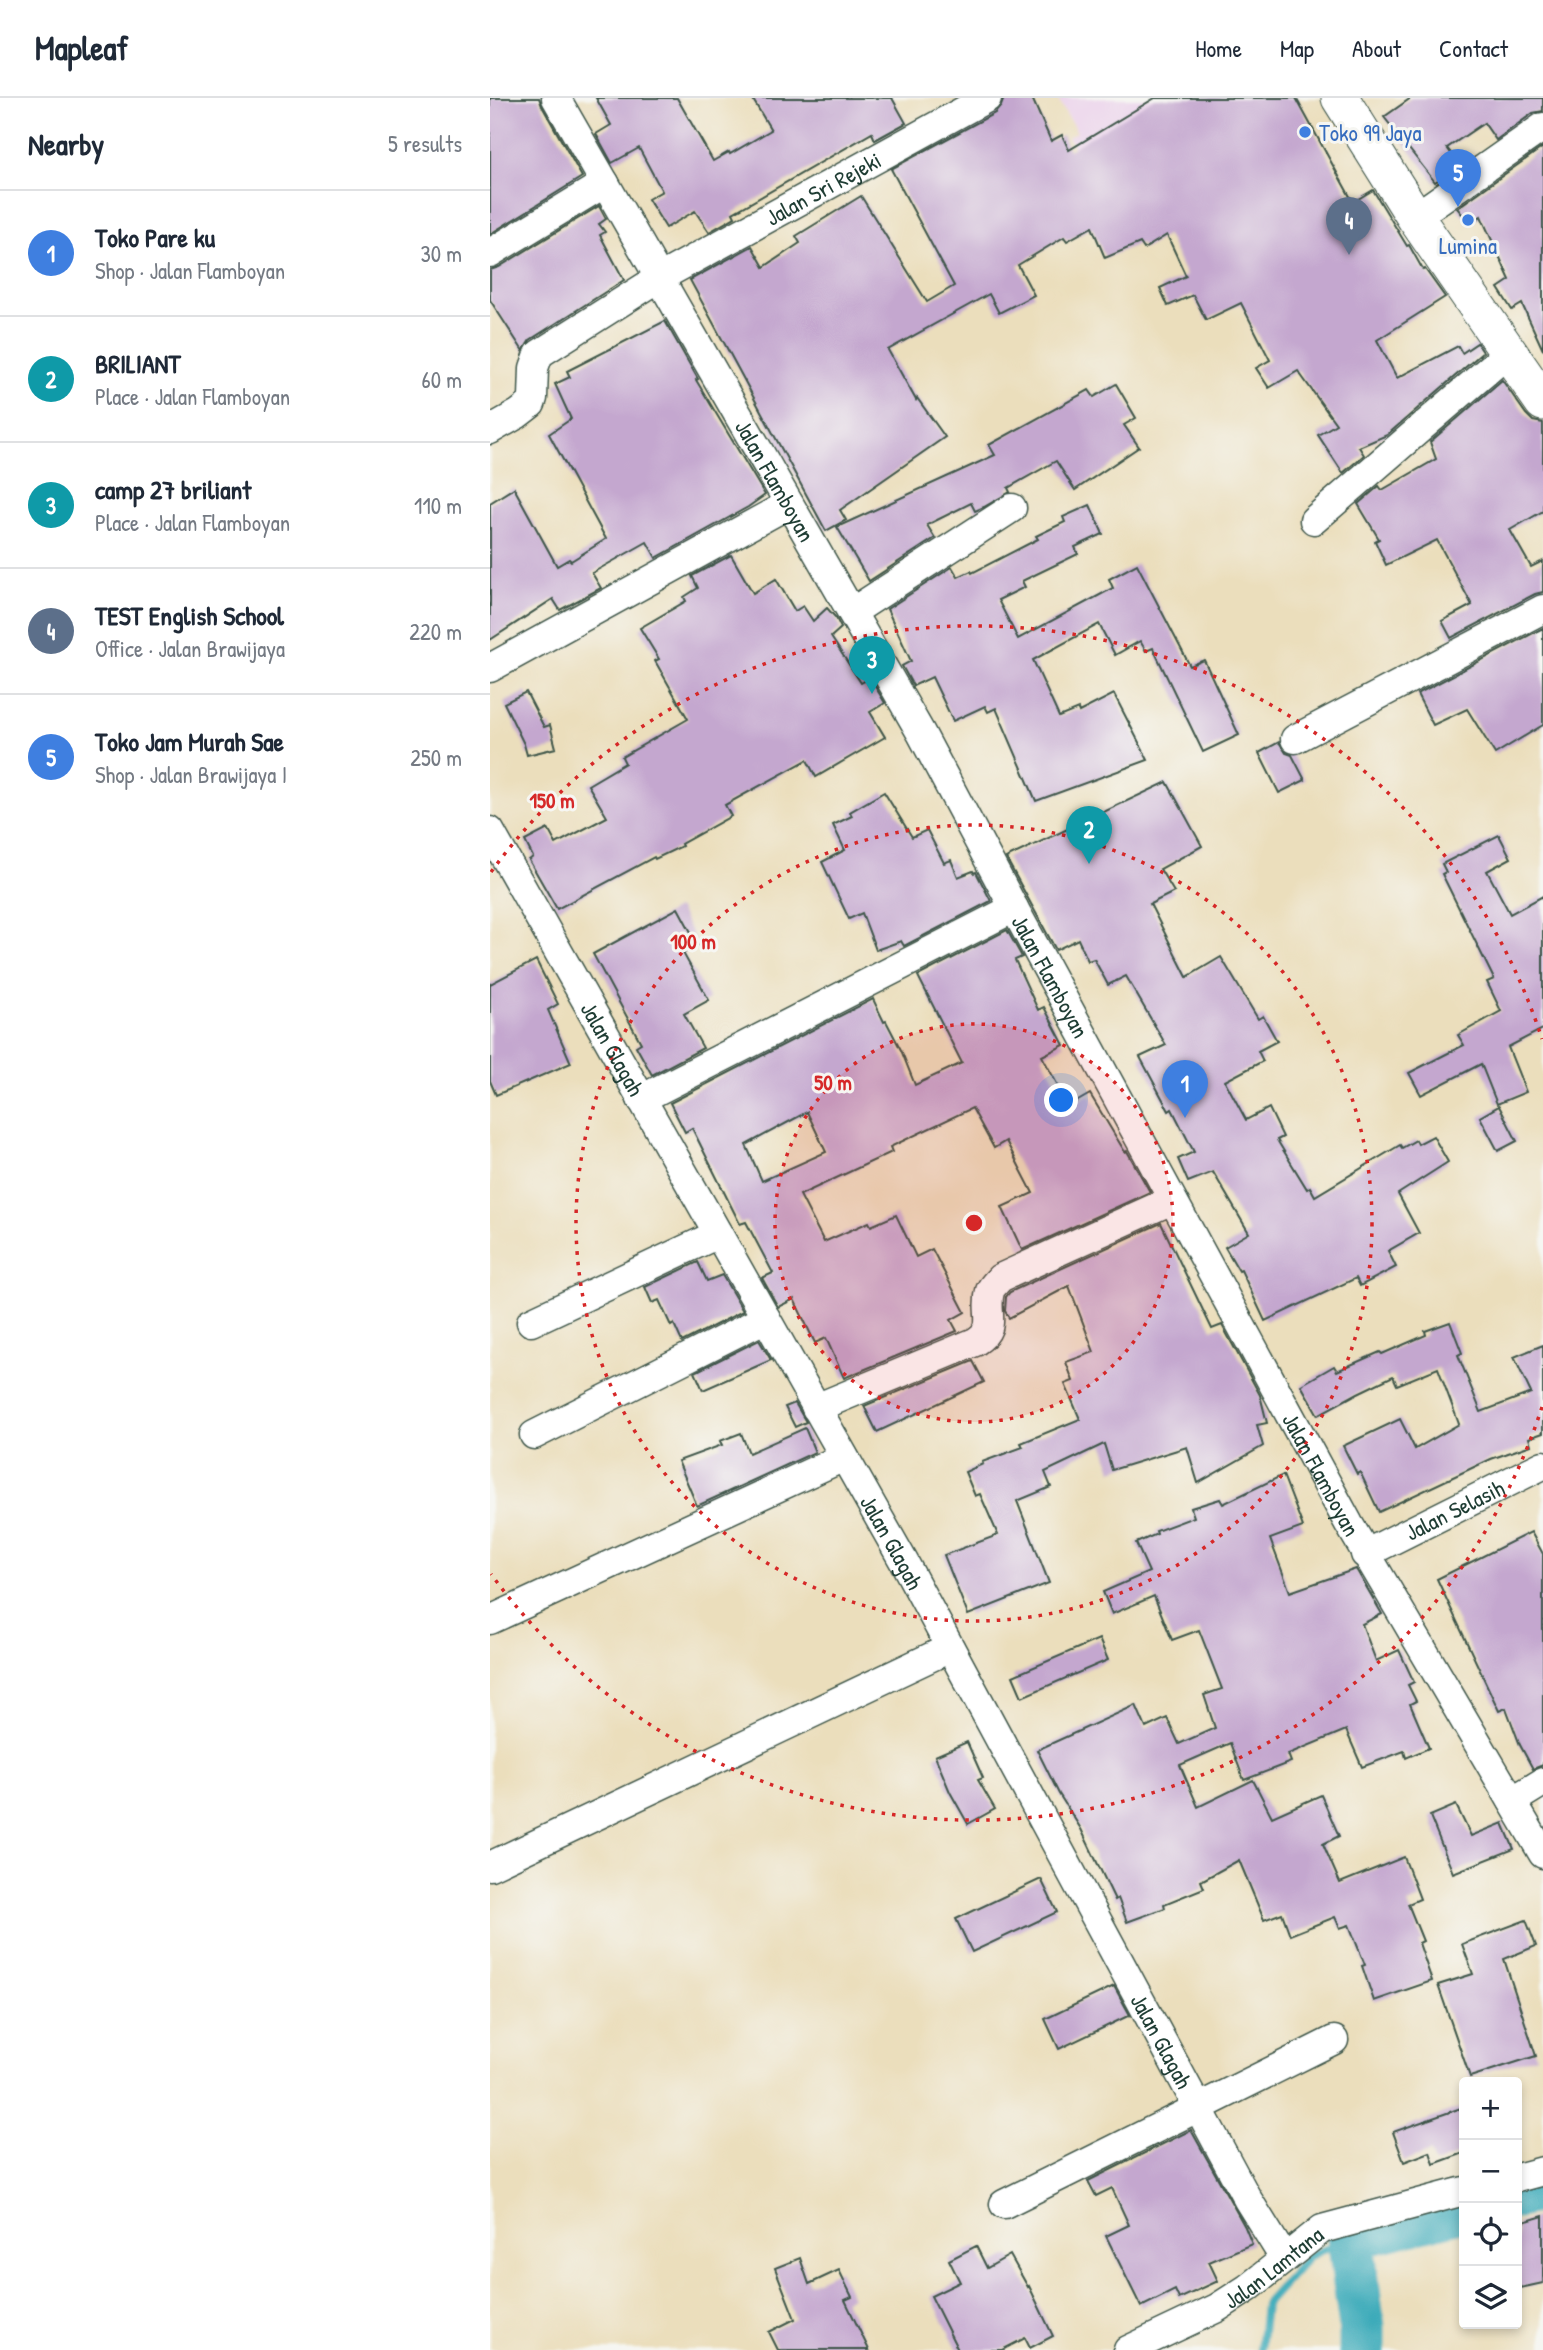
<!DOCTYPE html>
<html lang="en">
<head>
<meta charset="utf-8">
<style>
  body { margin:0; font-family:"Patrick Hand",sans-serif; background:#f6f6f7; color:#1f2937 }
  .controls { position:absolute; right:21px; bottom:21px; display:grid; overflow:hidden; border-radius:7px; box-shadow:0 4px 10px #0003 }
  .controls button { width:63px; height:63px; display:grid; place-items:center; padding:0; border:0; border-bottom:2px solid #e0e1e3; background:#fff; color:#1f2937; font:35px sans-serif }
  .you { position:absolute; left:572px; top:1003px; width:24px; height:24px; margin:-18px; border:5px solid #fff; border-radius:50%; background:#1a73e8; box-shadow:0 0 0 10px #1a73e833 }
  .badge { display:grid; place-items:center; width:46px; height:46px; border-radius:50%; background:#1a73e8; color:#fff; font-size:23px; font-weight:700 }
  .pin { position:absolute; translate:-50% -58px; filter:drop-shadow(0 2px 4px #0008) }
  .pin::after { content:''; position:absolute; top:37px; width:24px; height:21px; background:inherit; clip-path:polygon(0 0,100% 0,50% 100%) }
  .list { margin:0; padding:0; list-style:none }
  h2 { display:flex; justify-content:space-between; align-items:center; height:91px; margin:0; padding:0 28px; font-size:30px }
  h2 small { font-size:23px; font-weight:400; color:#747a83 }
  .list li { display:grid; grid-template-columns:46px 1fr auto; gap:21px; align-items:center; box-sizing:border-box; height:126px; padding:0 28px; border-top:2px solid #e0e1e3 }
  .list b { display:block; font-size:26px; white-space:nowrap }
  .list p { margin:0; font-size:23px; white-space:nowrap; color:#747a83 }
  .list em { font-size:23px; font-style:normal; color:#747a83 }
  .icon { flex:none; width:38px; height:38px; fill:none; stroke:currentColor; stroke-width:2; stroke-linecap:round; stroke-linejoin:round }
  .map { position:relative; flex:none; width:1053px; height:2252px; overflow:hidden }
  header { display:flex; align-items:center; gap:42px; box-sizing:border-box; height:98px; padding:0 35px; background:#fff; border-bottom:2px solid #e0e1e3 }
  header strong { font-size:33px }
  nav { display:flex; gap:38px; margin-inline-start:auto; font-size:24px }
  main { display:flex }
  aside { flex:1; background:#fff }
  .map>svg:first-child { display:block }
</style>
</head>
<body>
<header>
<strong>Mapleaf</strong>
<nav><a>Home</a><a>Map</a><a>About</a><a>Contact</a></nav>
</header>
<main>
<aside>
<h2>Nearby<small>5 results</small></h2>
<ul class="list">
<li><span class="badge" style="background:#3f7fe0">1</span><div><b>Toko Pare ku</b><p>Shop · Jalan Flamboyan</p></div><em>30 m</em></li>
<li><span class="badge" style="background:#0f9aa8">2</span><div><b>BRILIANT</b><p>Place · Jalan Flamboyan</p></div><em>60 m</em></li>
<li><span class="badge" style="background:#0f9aa8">3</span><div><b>camp 27 briliant</b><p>Place · Jalan Flamboyan</p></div><em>110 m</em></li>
<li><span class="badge" style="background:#5c6f8a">4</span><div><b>TEST English School</b><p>Office · Jalan Brawijaya</p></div><em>220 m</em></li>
<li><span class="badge" style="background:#3f7fe0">5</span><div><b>Toko Jam Murah Sae</b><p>Shop · Jalan Brawijaya I</p></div><em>250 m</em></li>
</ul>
</aside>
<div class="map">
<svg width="1053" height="2252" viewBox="0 0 1053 2252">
  <rect width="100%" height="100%" fill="#f6f6f2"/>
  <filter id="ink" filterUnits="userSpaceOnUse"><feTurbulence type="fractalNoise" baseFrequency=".0143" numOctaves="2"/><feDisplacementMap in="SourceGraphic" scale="14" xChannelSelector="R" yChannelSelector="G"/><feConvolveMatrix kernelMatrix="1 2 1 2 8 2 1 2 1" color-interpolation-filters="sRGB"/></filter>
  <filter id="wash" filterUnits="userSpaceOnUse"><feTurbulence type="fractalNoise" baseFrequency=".00686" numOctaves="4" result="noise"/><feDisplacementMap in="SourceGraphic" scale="28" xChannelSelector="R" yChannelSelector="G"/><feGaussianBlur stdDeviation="1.57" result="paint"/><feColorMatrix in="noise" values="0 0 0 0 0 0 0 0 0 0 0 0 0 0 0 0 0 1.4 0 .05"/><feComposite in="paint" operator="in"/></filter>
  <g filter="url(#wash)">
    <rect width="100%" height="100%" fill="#ebdebc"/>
    <path fill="#ebd1eb" d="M567,0h199l-159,95 -29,-56 9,-5z"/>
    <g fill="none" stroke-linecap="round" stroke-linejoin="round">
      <path stroke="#3cabba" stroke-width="8" d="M770,2252l5,-45 43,-48 42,-20"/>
      <g stroke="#3cabba" stroke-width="47">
        <path d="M1027,2097l26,-6"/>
        <path d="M872,2252v-23l-12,-90 114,-29"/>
      </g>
    </g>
    <g id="blocks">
      <g fill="#c4a7cf" fill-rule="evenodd">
        <path d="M0,0h49l3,8 40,71 -92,57z"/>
        <path d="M106,0h81l36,63 16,-9 1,2 41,-24 -19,-32h140l14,25 -31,17 -3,-7 -139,80 2,4 -26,15 -14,-21 -29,17 -18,-29 14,-8 -23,-43 -27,15 -16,-29 15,-9z"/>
        <path d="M514,0h28l19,43 11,-6 7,15 86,-52h141l57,104 20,-12 34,56 2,-1 14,25 2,-1 20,28 -68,43 20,38 61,-32 4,7 15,-10 6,9 -96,83 -28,12 5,8 -21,18 -25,-38 18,-11 -38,-53 -29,17 -13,-20 14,-8 -29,-57 -35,17 -13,-25 -25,11 -8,-18 26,-12 -19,-41 -23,14 -4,-6 -35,15 -13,-31 -25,14 -3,-4 -46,28 16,30 -35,18 -10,-19 -101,56 28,50 1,-2 28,39 -105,73 6,10 -20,11 -136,-251 62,-34 12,21 36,-24 -4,-7 65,-40 66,106 27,-16 -63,-117 104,-56 6,-7z"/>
        <path d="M921,0h132v13l-10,2 -37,27 -12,-17 -37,25 13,17 -25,17 -51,-65z"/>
        <path d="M1053,49v203l-21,-46 -10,6 -14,-22 12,-8 -29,-64 -11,8 -13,-16z"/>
        <path d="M109,108l7,13 -7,5 6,8 -5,3 24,45 -94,60 -7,11 -33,-51v-30l9,-3z"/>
        <path d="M175,223l33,58 -2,1 69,115 -17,12 -92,51 -9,-16 -55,31 9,15 -41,22 -7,-11 -63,41v-137l24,-15 43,78 12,-7 2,2 35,-22 -57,-105 22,-15 -16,-35 15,-7 -3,-6z"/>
        <path d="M1012,282l24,34 7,7 10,2v88l-33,19 21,37 12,-6v31l-8,2 -84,44 -9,-17 30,-16 -35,-65 -51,25 -11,-24 4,-2 -21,-35 21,-18 3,4 54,-31 -6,-17z"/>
        <path d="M626,286l20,34 -12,7 15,22 -64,43 -19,-29 -48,27 2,4 -26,15 -9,4 -4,-8 -44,22 8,13 -66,43 -32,-54 158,-72 -6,-10 100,-55 5,7z"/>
        <path d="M600,407l13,29 -28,13 3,7 -56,27 3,6 -27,13 20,39 95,-51 -4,-9 28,-15 53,102 14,-6 35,75 -36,17 -50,-104 -7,3 -6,-10 -25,14 -16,-31 -66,36 26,57 19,-8 1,3 35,-18 34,66 -112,41 -40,-93 -8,4 -3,-6 -32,15 -21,-44 -19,9 -11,-20 9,-5 -24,-52 65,-42 6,10 13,-6 1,2 66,-34 -2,-3 29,-14 -2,-5z"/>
        <path d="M241,457l22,38 23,-14 19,32 8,-5 10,15 14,-13 9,10 5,10 -10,9 30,46 9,-5 15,25 -15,9 15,25 -69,40 -9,-17 -82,45 6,11 -50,28 1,2 -27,13 -1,-2 -97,52 -28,-49 4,-3 -8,-16 23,-12 8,15 51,-27 -19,-32 37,-22 -3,-6 66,-38 -33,-58 4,-2 -19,-31 46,-27 -2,-4 14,-9 -6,-12z"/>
        <path d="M1053,530v97l-48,29 -28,-45 -34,16 -16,-31z"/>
        <path d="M36,594l18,35 6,-2 6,23 -29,7 -3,-11 -20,-41z"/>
        <path d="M789,644l7,11 6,2 13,25 -26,13 -20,-40z"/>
        <path d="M677,684l35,64 -42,23 14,23 -24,12 37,73 34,-20 37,62 5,-3 14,25 -19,10 5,10 -38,20 21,39 23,-12 14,29 -6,3 30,49 3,-2 5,9 85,-51 2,3 14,-8 2,4 15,-8 15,26 -50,32 21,39 -31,18 8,16 -36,19 -4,-8 -91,43 -24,-51 -2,1 -14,-24 24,-14 -36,-61 -25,10 -10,-23 16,-7 -22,-43 -3,2 -29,-54 26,-12 -40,-69 -18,9 -14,-26 -6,2 -10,-22 -22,11 -50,-92z"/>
        <path d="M394,694l28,45 15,-7 17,33 7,-3 7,17 15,-6 1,2 2,-1 15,29 -87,45 -3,-5 -25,9 -14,-37 -13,6 -27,-57 23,-12 -12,-25 19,-9 -2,-4z"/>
        <path d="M1009,737l12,23 -24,13 23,43 33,-18v133l-35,18 18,45 -29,12 -16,-40 -60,31 -12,-22 55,-28 -6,-10 43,-24 -14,-29 7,-3 -52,-105 4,-2 -4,-8z"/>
        <path d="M188,810l20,37 -15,8 26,47 -25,14 19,34 -51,27 -16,-29 5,-3 -48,-89z"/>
        <path d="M517,832l15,27 -7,3 23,50 6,-3 20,38 -22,11 27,50 21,-12 35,58 2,-1 23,41 -128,58 -20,-43 31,-14 -27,-52 -12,7 -22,-40 -82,39 2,5 -92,43 24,47 45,-20 2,4 25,-11 20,42 16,-8 33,63 -14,8 6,11 -113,47 -18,-40 -11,5 -21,-44 -16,8 -16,-29 11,-5 -27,-51 -6,2 -48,-96 -7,4 -15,-29 203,-104 11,23 2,-1 15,29 14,35 47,-22 -44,-87zM317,1014l19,40 -64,29 -16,-36z"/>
        <path d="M46,862l22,44 -10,6 23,53 -75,32 -6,-14v-97z"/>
        <path d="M1009,1008l18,35 -19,10 -18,-34z"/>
        <path d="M671,1125l51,106 10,-4 38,70 7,28 -10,2 6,21 -65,37 -11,-36 -75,23 -8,-26 -59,28 6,15 -34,14 32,82 -81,32 -24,-60 54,-20 -18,-41 -5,2 -10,-24 18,-8 -1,-2 41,-15 -2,-4 59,-24 -15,-35 8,-3 -7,-19 28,-10 -25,-66 -60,32 -4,-7 1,-14 4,-5z"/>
        <path d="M208,1164l9,19 15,-6 21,36 -61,31 -8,-18 -3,2 -12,-26 -7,3 -7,-16z"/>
        <path d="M960,1224l12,31 -4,2 23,57 50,-19 -17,-36 29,-12v88l-14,5 2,7 -40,14 -112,53 -19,-40 -3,2 -14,-28 57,-27 15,30 44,-25 -21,-56 -41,17 -4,-9 -35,17 -40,22 -17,-30 33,-19 3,5 43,-19 2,2 44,-19 -1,-4z"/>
        <path d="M269,1242l12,20 -68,30 -8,-18z"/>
        <path d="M483,1263l11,21 -107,50 -13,-26z"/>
        <path d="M305,1305l11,19 -11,5 -10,-20z"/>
        <path d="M315,1330l10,24 -118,54 -19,-45 44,-16 -2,-4 21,-8 8,20z"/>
        <path d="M793,1377l20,52 -33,12 20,53 66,-23 26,45 -20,10 14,37 23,-11 15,32 -6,3 8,16 -6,3 19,44 -23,10 -2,-7 -42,16 -16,-37 -58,24 3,8 -47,18 -14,-37 -50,22 18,42 55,-27 19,37 49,-22 18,41 -16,8 17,39 64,-26 16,42 -12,5 15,37 -4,2 13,38 -58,20 -12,-35 3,-1 -16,-40 -9,3 -5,-11 -45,18 -8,-22 -18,7 -25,-60 -38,21 3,7 -40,16 1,4 -38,14 -9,-24 -3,2 -34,-71 -22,-35 -22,-44 99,-45 10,23 21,-10 12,26 36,-16 -11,-33 18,-6 -23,-59 -27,10 -18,-44 -42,18 -9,-22 46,-20 -13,-29 21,-9 -1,-3 38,-14 -3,-9 29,-9 3,5z"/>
        <path d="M1041,1434l12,22v211l-10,4 -13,-24 -14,-37 -7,3 -62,-132z"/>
        <path d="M609,1541l9,21 -86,37 -9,-21z"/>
        <path d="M477,1644l16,36 -5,2 17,29 -27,15 -18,-32 -15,-36z"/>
        <path d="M966,1707l15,31 32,-13 11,26 -61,24 -23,-57z"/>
        <path d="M551,1781l16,33 -85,40 -16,-33z"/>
        <path d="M1036,1822l10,26 -32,13 32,97 -66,21 -32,-92 35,-11 -11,-30z"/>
        <path d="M624,1888l16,29 -71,34 -14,-30z"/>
        <path d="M974,2009v46l-30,11 -4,-12 -26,10 -11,-30z"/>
        <path d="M701,2032l54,97 7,17 -43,18 9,19 -39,18 -4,-9 -34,17 -35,-71 23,-11 -17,-37 -16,8 -8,-15z"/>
        <path d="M1053,2118v67l-23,5 -3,-12v-52z"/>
        <path d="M486,2148l11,22 23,-13 18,32 1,-1 24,50 -23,12 -5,-10 -23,12h-44l-27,-54 29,-14 -11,-22z"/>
        <path d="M310,2160l9,26 30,-14 13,27 -7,3 24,50h-91l-9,-18 26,-13 -20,-51z"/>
      </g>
    </g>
  </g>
  <g filter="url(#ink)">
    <use href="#blocks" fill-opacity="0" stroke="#3e5548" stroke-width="2"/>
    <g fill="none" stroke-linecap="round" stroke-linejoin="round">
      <defs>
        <g id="minor">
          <path id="s1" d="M66,0l365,635 93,175 335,616 194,330"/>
          <path d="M925,119l128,-90"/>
          <path d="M0,155l115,-70"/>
          <path id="s2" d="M0,332l28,-16 13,-10 2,-6 1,-30 5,-14 120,-76 328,-180"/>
          <path d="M824,422l195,-168"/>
          <path d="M362,514l160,-104"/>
          <path d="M0,570l299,-164"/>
          <path d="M805,641l248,-130"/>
          <path id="s3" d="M0,733l414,731 344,638 36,58"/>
          <path d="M151,1001l373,-191"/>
          <path d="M41,1224l187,-88"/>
          <path d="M326,1310l159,-66c24,-15 9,-28 15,-51 2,-5 7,-9 10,-13l172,-78"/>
          <path d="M44,1337l232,-117"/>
          <path id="s4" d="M875,1456l178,-89"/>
          <path d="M0,1522l354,-163"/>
          <path d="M1022,1703l31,-19"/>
          <path d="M0,1768l460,-218"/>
          <path d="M1027,2080l26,-7"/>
          <path d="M514,2106l330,-164"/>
          <path id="s5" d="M638,2252l89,-42 31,-20 74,-59 142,-38"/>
        </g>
        <path id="major" d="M850,0l75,119 128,185"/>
      </defs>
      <use href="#minor" stroke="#3e5548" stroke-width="31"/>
      <use href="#major" stroke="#3e5548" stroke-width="39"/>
      <use href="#minor" stroke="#fff" stroke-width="28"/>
      <use href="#major" stroke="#fff" stroke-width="37"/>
    </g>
  </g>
  <circle cx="484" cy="1125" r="199" fill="#d62828" fill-opacity=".12"/>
  <g fill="none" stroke="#d62828" stroke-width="3.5" stroke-dasharray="3.5 7">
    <circle cx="484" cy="1125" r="199"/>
    <circle cx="484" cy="1125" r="398"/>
    <path d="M1052 1309A597 597 0 0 1 1 1476M1 774A597 597 0 0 1 1052 941"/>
  </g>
  <g fill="#3f7fe0" stroke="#f6f6f2" stroke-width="2.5">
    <circle cx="815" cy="34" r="7"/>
    <circle cx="978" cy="122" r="7"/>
  </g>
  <g text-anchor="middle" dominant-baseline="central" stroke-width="6" stroke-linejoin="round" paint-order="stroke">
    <g font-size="23" fill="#366cbe" stroke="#f6f6f2" text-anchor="start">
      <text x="829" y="34">Toko 99 Jaya</text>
      <text x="978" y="147" text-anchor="middle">Lumina</text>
    </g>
    <g font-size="23" fill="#1f3d34" stroke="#f6f6f2">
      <text stroke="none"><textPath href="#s2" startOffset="429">Jalan Sri Rejeki</textPath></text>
      <text stroke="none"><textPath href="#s1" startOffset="441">Jalan Flamboyan</textPath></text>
      <text stroke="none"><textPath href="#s1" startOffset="1008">Jalan Flamboyan</textPath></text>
      <text stroke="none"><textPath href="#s3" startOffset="250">Jalan Glagah</textPath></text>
      <text stroke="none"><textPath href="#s1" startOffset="1575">Jalan Flamboyan</textPath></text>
      <text stroke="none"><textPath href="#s4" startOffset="100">Jalan Selasih</textPath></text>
      <text stroke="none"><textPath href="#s3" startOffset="817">Jalan Glagah</textPath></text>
      <text stroke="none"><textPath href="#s3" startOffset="1384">Jalan Glagah</textPath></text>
      <text stroke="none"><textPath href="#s5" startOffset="168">Jalan Lamtana</textPath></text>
    </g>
  </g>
  <circle cx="484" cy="1125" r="10" fill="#d62828" stroke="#f6f6f2" stroke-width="3.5"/>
  <g font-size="21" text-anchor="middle" font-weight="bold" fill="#d62828" stroke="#f6f6f2" stroke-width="6" stroke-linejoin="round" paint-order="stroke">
    <text x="62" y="710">150 m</text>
    <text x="203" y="851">100 m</text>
    <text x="343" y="992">50 m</text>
  </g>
</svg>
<div class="controls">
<button>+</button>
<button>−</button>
<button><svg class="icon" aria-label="locate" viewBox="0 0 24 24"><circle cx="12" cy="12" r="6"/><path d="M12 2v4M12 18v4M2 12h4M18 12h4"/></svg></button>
<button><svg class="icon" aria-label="layers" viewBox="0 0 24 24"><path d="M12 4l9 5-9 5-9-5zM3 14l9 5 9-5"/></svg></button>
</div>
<div class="you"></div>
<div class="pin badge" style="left:695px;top:1020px;background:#3f7fe0">1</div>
<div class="pin badge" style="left:599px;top:766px;background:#0f9aa8">2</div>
<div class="pin badge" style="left:382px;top:596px;background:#0f9aa8">3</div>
<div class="pin badge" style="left:859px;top:157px;background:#5c6f8a">4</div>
<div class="pin badge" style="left:968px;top:109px;background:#3f7fe0">5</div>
</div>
</main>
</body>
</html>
